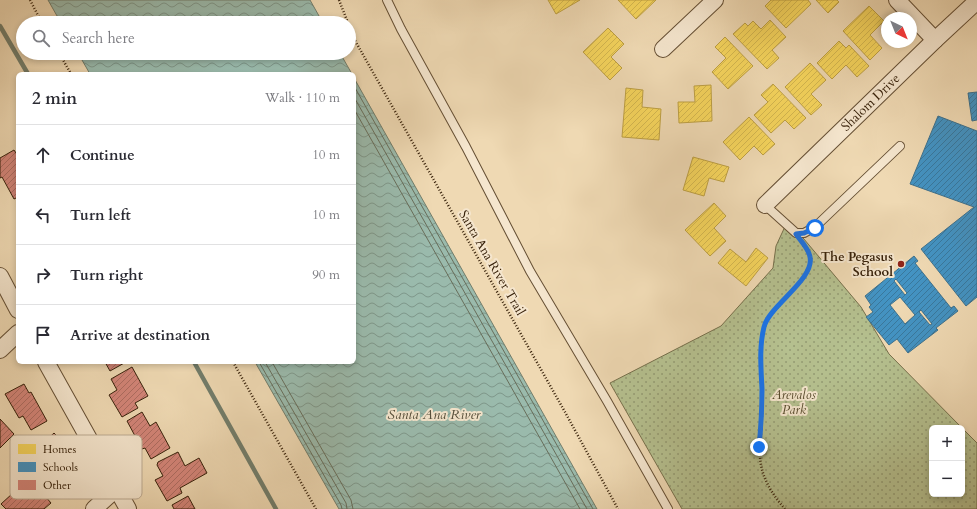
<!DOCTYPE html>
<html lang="en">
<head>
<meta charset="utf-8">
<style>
  body { margin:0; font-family:Cardo,serif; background:#f7f7f7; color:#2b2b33 }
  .controls { position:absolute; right:12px; bottom:12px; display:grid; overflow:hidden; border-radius:6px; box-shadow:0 2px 6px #0003 }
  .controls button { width:36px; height:36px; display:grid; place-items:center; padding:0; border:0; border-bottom:1px solid #e1e1e2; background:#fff; color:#2b2b33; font:20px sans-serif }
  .compass { position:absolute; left:881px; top:12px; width:36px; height:36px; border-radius:50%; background:#fff; box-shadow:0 2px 6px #0003; rotate:137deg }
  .stop { position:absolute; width:12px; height:12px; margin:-9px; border:3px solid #1a73e8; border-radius:50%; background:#fff }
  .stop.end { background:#1a73e8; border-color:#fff; box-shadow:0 1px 4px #0008 }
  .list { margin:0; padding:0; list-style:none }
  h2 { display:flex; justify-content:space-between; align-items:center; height:52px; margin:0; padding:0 16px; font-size:17px }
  h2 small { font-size:13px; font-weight:400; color:#7c7c81 }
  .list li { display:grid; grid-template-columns:26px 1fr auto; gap:12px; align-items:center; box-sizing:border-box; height:60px; padding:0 16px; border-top:1px solid #e1e1e2 }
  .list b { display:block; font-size:15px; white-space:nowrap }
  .list em { font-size:13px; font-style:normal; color:#7c7c81 }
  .icon { flex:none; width:22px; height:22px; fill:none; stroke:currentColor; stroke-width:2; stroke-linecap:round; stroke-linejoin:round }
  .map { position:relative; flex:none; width:977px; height:509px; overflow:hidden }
  .search { position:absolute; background:#fff; box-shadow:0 2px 6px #0003; left:16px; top:16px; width:340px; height:44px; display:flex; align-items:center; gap:10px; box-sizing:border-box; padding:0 14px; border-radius:22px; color:#7c7c81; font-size:15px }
  .panel { position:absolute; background:#fff; box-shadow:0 2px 6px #0003; left:16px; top:72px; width:340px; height:292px; border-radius:6px }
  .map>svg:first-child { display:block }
</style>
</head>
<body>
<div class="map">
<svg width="977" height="509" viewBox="0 0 977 509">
  <defs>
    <pattern id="grass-dots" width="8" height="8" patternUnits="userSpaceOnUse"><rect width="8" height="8" fill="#b5c08f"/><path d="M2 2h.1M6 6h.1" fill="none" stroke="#949c73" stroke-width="1.8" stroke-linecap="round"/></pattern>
    <pattern id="water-waves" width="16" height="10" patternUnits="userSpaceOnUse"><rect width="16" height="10" fill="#9abaac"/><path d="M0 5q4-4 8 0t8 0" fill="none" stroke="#7e978a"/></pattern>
    <pattern id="homes-hatch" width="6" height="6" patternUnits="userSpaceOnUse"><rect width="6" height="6" fill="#f6d55c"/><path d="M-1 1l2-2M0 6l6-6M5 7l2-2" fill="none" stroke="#d4b74f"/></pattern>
    <pattern id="schools-hatch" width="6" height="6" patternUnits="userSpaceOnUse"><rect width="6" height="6" fill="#4393c3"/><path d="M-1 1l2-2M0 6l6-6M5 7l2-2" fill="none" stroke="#39789d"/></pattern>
    <pattern id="building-hatch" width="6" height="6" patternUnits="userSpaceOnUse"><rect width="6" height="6" fill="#d48579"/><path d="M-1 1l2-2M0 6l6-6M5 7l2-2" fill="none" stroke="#ad6c61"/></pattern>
  </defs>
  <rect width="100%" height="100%" fill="#efd9b3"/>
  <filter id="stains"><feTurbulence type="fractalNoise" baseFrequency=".005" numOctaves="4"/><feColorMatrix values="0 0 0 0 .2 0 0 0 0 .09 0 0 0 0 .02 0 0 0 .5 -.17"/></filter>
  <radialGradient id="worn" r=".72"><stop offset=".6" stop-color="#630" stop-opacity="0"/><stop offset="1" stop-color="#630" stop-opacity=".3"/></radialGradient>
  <path fill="url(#grass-dots)" stroke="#76704c" d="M788,220l73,87 28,47 73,74h-30v66h30v-66l15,15v66h-295l-72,-126 111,-57 52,-58 3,-22z"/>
  <g fill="url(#water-waves)" stroke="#727d6b">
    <path d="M48,0h262l13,23h-262z"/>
    <path d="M78,53h262l12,21h-262z"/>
    <path d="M354,78l243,431h-258l-84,-147h99z"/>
  </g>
  <g fill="url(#homes-hatch)" stroke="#bd9f43">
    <path d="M548,0h32l-24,14z"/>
    <path d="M618,0h38l-20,19z"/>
    <path d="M771,0h37l3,4 -25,24 -21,-22z"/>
    <path d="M816,0h21l2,2 -11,11z"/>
    <path d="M869,6l15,15 -14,14 12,13 -12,12 -27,-29z"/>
    <path d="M770,20l16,17 -14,13 7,8 -12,11 -34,-35 12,-11 3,3 5,-5 8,8z"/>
    <path d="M608,28l16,16 -13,13 11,11 -12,12 -27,-28z"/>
    <path d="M725,37l28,29 -25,23 -16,-17 14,-14 -11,-11z"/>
    <path d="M839,41l7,7 3,-3 20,21 -12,11 -11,-12 -14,14 -15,-16z"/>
    <path d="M810,63l16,17 -15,14 11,11 -11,10 -26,-28z"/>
    <path d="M773,84l33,34 -12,11 -9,-9 -14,13 -17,-18 14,-13 -7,-7z"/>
    <path d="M711,85l1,36 -33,2 -1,-21h17l-1,-16z"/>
    <path d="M626,88l17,2 -1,17 19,2 -2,31 -37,-3z"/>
    <path d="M749,117l26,27 -12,11 -9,-9 -14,14 -17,-18z"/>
    <path d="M693,157l36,10 -5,15 -15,-4 -5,18 -21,-6z"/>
    <path d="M714,203l12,13 -12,12 12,13 -16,15 -25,-26z"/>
    <path d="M756,248l12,10 -22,28 -28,-23 12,-14 16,13z"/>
  </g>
  <g fill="url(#schools-hatch)" stroke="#3f718c" fill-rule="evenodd">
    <path d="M977,92v28l-5,1 -4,-28z"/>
    <path d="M938,116l39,15v166l-11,9 -45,-57 53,-42 -64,-23z"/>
    <path d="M914,256l4,5 -3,2 36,45 3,-2 4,5 -22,17 2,2 -30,23 -11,-14 -8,6 -23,-28 7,-5 -4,-5 2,-2 -6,-9zM896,279l11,14 -2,2 -11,-14zM900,297l15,18 -10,9 -15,-19zM921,310l11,14 -2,1 -11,-13z"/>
  </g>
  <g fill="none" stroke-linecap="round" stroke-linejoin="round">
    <g stroke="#686e5b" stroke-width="1">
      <path d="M354,86l239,423"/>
      <path d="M354,97l233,412"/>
      <path d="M354,109l226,400"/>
      <path d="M259,362l82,143 1,4"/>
      <path d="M265,362l81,141 1,6"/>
      <path d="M272,362l79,138 2,9"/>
    </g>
    <g stroke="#727d6b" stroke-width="4.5">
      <path d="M0,26l28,48"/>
      <path d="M194,362l82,147"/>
    </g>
  </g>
  <g fill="url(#building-hatch)" stroke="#37210a">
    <path d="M14,150l4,6v41l-4,2 -12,-22 -2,1v-20z"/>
    <path d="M105,362h21l-16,9z"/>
    <path d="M132,367l16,29 -13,7 3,5 -16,9 -13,-22 8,-5 -6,-11z"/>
    <path d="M24,384l5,9 2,-1 16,29 -16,9 -8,-14 -4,2 -14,-24z"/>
    <path d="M142,412l8,14 6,-4 14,26 -19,11 -6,-11 -3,1 -15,-28z"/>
    <path d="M0,419l14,15 -14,14z"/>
    <path d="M54,433l7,7 -15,15 -7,-8z"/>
    <path d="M178,452l7,14 14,-8 8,15 -27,15 2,5 -15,8 -12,-21 8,-4 -6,-11 1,-3z"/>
    <path d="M25,482l10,11 4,-4 12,14 -7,6h-38l-5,-5z"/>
    <path d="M188,496l7,13h-21l-2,-4z"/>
  </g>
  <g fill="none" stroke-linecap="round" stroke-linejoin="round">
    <defs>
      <g id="service">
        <path d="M387,0l14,29 65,118 64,124 77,130 61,108"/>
        <path d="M765,205l31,28h8l11,-6 85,-81"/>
      </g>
      <g id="minor">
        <path d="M897,0l38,40"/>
        <path d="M663,49l52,-49"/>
        <path id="s1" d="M765,205l170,-165 42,-39"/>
        <path d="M0,276l18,34"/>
        <path d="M0,350l18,-17"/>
        <path d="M46,362l82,147"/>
        <path d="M94,509l23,-21"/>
      </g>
    </defs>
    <use href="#service" stroke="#654f34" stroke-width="10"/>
    <use href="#minor" stroke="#654f34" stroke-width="18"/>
    <g stroke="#37210a" stroke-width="2.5" stroke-dasharray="1 2" stroke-linecap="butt">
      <path d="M30,0l12,23"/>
      <path d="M339,0l9,23"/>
      <path d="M349,27l4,10 212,375 53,97"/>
      <path d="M59,53l12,21"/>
      <path d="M233,362l83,147"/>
      <path d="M785,509c-9,-10 -18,-23 -22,-36 -6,-19 -2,-38 -1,-58 1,-22 -6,-72 3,-91 9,-17 48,-48 46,-66 -1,-5 -5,-9 -8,-13"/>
    </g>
    <use href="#service" stroke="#f5e6ce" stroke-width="8"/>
    <use href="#minor" stroke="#f5e6ce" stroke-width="16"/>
  </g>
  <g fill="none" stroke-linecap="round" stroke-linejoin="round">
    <path stroke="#1a73e8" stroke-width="5" d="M759,447c2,-20 3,-39 3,-58 -1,-21 -3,-42 2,-62 5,-21 51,-48 46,-70 -1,-8 -10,-17 -14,-23l8,-1 11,-5"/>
  </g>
  <circle fill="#8f2418" stroke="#f5e6ce" stroke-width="1.5" cx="901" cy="264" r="4"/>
  <g text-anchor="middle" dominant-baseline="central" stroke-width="4" stroke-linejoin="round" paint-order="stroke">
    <g font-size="13" fill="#37210a" stroke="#f5e6ce">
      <text stroke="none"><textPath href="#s1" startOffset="147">Shalom Drive</textPath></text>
      <text transform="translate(492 263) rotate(60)">Santa Ana River Trail</text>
    </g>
    <g font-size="13" font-weight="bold" fill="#37210a" stroke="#f5e6ce" text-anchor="end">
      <text x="893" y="257">The Pegasus<tspan x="893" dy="15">School</tspan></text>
    </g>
    <g font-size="13" font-style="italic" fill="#56492b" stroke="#f5e6ce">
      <text x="794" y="395">Arevalos<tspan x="794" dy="15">Park</tspan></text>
    </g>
    <g font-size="14" font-style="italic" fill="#554f3b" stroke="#f5e6ce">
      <text x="434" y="414">Santa Ana River</text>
    </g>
  </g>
  <rect x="10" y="435" width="132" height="64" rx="6" fill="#f5e6ce" stroke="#bcab93" stroke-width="1"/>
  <rect x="18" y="444" width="18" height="10" fill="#f6d55c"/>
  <rect x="18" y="462" width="18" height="10" fill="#4393c3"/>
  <rect x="18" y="480" width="18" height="10" fill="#d48579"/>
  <g font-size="11" fill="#37210a">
    <text x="43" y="453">Homes</text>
    <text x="43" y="471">Schools</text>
    <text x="43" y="489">Other</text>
  </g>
  <rect width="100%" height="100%" filter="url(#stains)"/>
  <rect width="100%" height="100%" fill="url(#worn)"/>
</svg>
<div class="controls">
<button>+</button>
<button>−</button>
</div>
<svg class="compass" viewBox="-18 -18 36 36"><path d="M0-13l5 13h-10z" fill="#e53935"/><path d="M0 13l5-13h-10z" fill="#7c7c81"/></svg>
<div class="stop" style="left:815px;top:228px"></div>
<div class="stop end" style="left:759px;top:447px"></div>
<div class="search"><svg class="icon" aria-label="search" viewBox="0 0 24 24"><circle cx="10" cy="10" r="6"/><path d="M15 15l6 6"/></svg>Search here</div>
<section class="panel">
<h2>2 min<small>Walk · 110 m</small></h2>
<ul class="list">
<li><svg class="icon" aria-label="ahead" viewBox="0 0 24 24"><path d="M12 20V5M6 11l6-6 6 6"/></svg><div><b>Continue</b></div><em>10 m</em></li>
<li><svg class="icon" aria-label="left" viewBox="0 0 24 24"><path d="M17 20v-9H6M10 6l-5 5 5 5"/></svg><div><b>Turn left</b></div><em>10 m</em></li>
<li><svg class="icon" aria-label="right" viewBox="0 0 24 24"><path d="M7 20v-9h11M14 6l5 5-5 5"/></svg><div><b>Turn right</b></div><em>90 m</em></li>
<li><svg class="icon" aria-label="arrive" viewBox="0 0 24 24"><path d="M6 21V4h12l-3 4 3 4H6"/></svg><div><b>Arrive at destination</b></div></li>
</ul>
</section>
</div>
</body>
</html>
